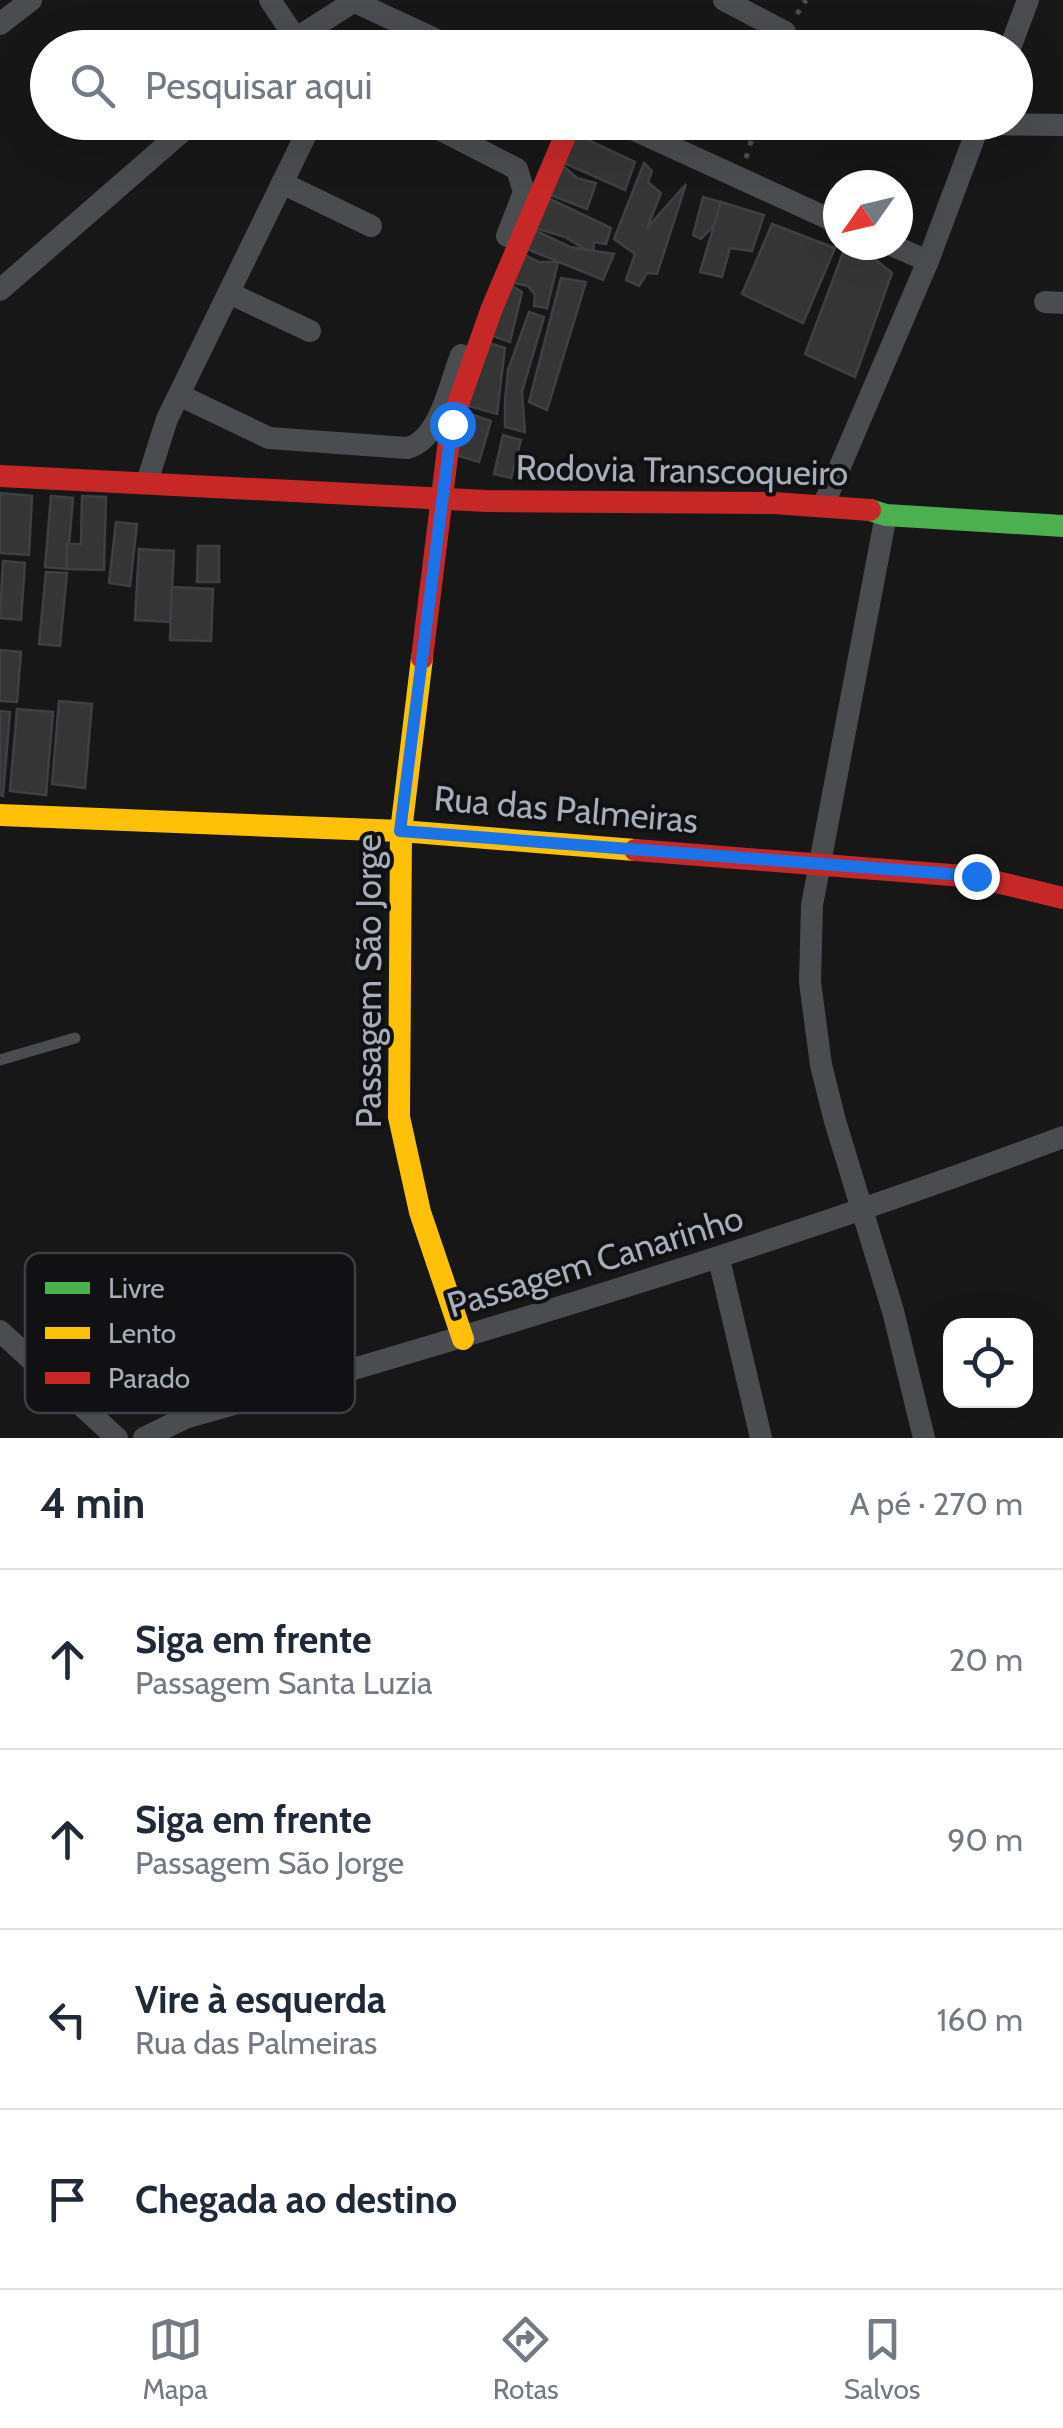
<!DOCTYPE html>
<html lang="pt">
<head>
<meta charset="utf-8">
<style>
  body { margin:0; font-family:Cabin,sans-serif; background:#f2f2f3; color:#1f2937 }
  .controls { position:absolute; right:30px; bottom:30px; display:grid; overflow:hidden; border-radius:20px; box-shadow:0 10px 40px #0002 }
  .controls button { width:90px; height:90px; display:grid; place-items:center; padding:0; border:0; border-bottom:2px solid #e0e1e3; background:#fff; color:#1f2937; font:50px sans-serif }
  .compass { position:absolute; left:823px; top:170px; width:90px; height:90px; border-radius:50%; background:#fff; box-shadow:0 10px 40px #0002; rotate:236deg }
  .stop { position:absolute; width:30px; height:30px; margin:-22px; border:8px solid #1a73e8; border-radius:50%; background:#fff }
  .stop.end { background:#1a73e8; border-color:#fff; box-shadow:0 2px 10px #0008 }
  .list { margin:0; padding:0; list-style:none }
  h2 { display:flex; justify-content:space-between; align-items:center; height:130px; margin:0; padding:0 40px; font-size:42px }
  h2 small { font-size:32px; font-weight:400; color:#747a83 }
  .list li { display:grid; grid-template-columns:65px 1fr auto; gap:30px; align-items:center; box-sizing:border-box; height:180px; padding:0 40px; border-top:2px solid #e0e1e3 }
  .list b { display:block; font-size:38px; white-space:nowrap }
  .list p { margin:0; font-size:32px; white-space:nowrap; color:#747a83 }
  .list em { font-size:32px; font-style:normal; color:#747a83 }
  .icon { flex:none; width:55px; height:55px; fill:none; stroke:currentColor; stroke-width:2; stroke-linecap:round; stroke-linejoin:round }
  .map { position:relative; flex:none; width:1063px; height:1438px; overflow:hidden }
  .search { position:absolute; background:#fff; box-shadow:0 10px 40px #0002; left:30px; right:30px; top:30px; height:110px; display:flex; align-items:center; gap:25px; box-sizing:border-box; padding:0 35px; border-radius:55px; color:#747a83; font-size:38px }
  .sheet { height:850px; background:#fff }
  nav { display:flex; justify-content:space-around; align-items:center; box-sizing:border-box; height:140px; border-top:2px solid #e0e1e3; background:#fff; font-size:28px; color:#747a83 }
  nav a { display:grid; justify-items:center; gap:5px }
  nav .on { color:#757980 }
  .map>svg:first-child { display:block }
</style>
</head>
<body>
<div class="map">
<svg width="1063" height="1438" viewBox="0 0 1063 1438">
  <rect width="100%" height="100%" fill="#171717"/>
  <g fill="#353536" stroke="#3f4043" stroke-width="2.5">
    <path d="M573,133l62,29 -10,28 -63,-28z"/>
    <path d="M644,163l8,8 -4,11 13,11 -14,35 39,-44 -29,90 -10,-1 -8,13 -13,-6 9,-26 -21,-15z"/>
    <path d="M561,164l16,14 19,5 -9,26 -39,-15z"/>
    <path d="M703,197l18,5 -7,23 -13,14 -8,-4z"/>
    <path d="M548,198l63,30 -5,16 -12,-2 -1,12 -28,-17 -30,-9z"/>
    <path d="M721,202l43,13 -12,36 -22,-3 -8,29 -22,-5z"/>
    <path d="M772,224l63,24 -32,75 -61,-29z"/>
    <path d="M534,230l36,17 44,7 -11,26 -76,-31z"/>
    <path d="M844,250l27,6 21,17 -37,104 -50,-23z"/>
    <path d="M523,254l16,8h19l-11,46 -13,-2 1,-11 -7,-9 -23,-5z"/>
    <path d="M561,278l25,4 -39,128 -18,-8z"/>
    <path d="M505,281l17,11 -12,50 -26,-9z"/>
    <path d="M529,312l15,5 -22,75 3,40 -20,-5v-26l3,-31z"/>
    <path d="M489,343l16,5 -8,66 -32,-9z"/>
    <path d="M459,410l32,11 -12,41 -30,-9z"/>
    <path d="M503,435l18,5 -10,38 -17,-4z"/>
    <path d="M0,493l32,3 -3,59 -29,-2z"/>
    <path d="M51,496l22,2 -6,71 -22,-2z"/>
    <path d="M82,496l24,1 -2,73 -37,-1v-25h14z"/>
    <path d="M116,522l21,2 -7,62 -21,-3z"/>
    <path d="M198,546h21v36h-22z"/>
    <path d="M139,549l35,2 -4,71 -35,-2z"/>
    <path d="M3,561l22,2 -4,57 -21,-2z"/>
    <path d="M46,572l21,1 -7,73 -21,-2z"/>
    <path d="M172,587l41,2 -2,52 -41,-1z"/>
    <path d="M0,650l21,2 -4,50 -17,-1z"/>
    <path d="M59,701l33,3 -7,84 -33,-4z"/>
    <path d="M17,709l36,3 -7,83 -36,-4z"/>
    <path d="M0,711l10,1 -7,84 -3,-1z"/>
  </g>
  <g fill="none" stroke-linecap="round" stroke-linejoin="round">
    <g stroke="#4d4e52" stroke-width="5" stroke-dasharray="5 8" stroke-linecap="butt">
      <path d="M797,14l9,-14"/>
      <path d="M746,158l11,-36"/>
    </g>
    <path stroke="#4b4c50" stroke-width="11" d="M0,1060l75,-22"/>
    <g stroke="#4b4c50" stroke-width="22">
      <path d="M270,0l24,36"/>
      <path d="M724,0l61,32"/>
      <path d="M353,1l101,47"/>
      <path d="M0,24l31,-24"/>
      <path d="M281,48l75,-48"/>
      <path d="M1010,48l18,-48"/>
      <path d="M425,122l92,47 7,23 -17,44"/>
      <path d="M617,122l221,101"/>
      <path d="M980,124l83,1"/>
      <path d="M282,183l89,43"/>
      <path d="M891,245l37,16"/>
      <path d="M0,290l193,-168"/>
      <path d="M229,293l81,38"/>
      <path d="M1045,302l18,1"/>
      <path d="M179,395l90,43 138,10c33,-8 43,-65 54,-93"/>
      <path d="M147,482l20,-63 145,-297"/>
      <path d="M823,506l105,-245 52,-139"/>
      <path d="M886,515l-74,390 -2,77 11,83 14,56 58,190 31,127"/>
      <path d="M719,1259l42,179"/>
      <path d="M0,1331l117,107"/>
      <path d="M144,1438l41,-20c296,-85 590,-173 878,-281"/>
    </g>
    <path stroke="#4caf50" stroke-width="22" d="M870,510l16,5 177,11"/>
    <g stroke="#ffc107" stroke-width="22">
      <path d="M422,658l-21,173 -2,286 21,95 43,127"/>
      <path d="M0,815l401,16 234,19"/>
    </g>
    <g stroke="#c62828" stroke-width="22">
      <path d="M0,476l487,25 287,2 96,7"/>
      <path d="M422,658l29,-234 41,-116 79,-186"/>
      <path d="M635,850l341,27 87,21"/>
    </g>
  </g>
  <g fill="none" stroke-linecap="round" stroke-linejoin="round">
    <path stroke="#1a73e8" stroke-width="12" d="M452,424l-52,407 576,45"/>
  </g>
  <g text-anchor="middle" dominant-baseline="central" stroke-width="8" stroke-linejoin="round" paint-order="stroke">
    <g font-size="35" fill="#a7aeb9" stroke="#111113">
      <text transform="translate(682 470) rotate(1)">Rodovia Transcoqueiro</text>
      <text transform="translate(566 809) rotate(5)">Rua das Palmeiras</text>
      <text transform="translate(368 981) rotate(-90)">Passagem São Jorge</text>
      <text transform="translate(595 1261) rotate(-17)">Passagem Canarinho</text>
    </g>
  </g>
  <rect x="25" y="1253" width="330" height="160" rx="15" fill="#111113" stroke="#3e4045" stroke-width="2.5"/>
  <rect x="45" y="1282" width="45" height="12" fill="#4caf50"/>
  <rect x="45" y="1327" width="45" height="12" fill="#ffc107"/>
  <rect x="45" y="1372" width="45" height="12" fill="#c62828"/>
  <g font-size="28" fill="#a7aeb9">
    <text x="108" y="1298">Livre</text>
    <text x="108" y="1343">Lento</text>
    <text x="108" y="1388">Parado</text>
  </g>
</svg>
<div class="controls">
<button><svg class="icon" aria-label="locate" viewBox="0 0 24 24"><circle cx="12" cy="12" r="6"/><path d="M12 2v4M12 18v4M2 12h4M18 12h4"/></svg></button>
</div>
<svg class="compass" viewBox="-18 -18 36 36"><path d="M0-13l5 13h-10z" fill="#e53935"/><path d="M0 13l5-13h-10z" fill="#747a83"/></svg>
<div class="stop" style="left:452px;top:424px"></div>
<div class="stop end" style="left:976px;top:876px"></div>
<div class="search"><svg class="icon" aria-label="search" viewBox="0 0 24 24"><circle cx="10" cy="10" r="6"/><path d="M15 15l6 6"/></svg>Pesquisar aqui</div>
</div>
<section class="sheet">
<h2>4 min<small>A pé · 270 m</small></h2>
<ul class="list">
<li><svg class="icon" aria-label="ahead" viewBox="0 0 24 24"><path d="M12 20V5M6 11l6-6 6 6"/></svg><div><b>Siga em frente</b><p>Passagem Santa Luzia</p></div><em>20 m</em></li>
<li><svg class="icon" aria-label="ahead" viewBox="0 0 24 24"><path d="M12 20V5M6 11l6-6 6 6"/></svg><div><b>Siga em frente</b><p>Passagem São Jorge</p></div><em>90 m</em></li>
<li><svg class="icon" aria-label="left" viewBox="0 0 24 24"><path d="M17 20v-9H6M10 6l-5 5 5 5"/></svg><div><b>Vire à esquerda</b><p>Rua das Palmeiras</p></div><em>160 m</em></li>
<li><svg class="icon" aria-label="arrive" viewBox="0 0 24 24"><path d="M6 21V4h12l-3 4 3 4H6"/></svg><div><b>Chegada ao destino</b></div></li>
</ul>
</section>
<nav>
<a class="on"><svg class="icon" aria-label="map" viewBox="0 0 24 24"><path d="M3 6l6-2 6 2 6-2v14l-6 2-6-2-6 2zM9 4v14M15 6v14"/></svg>Mapa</a>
<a><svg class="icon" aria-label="directions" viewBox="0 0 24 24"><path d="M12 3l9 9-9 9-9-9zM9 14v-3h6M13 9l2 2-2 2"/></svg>Rotas</a>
<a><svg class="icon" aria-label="saved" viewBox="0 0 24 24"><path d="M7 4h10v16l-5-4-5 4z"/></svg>Salvos</a>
</nav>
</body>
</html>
